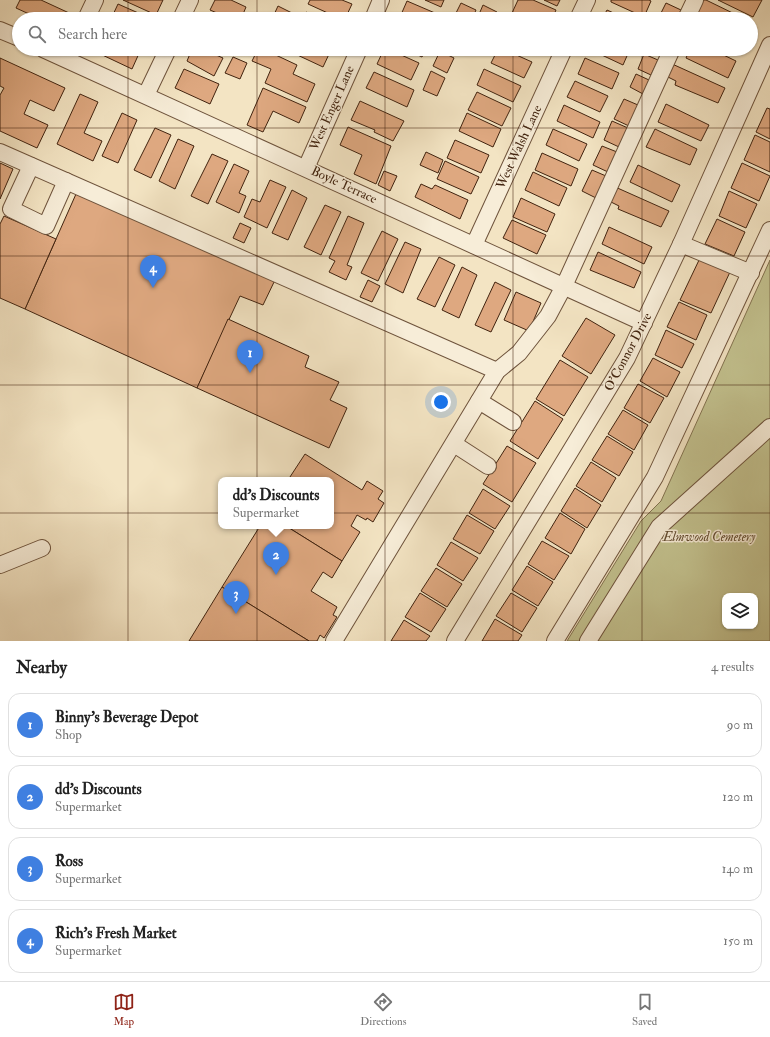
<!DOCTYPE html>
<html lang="en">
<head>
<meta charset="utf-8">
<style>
  body { margin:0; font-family:"IM FELL Double Pica",serif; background:#f2f2f2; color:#222 }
  .controls { position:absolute; right:12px; bottom:12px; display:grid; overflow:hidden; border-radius:8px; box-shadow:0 1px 3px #0004 }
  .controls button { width:36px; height:36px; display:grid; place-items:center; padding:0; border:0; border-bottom:1px solid #e0e0e0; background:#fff; color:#222; font:20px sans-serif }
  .you { position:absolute; left:441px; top:402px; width:14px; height:14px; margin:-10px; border:3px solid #fff; border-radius:50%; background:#1a73e8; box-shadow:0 0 0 6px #1a73e833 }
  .badge { display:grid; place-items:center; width:26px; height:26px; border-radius:50%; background:#8f2418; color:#fff; font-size:13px; font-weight:700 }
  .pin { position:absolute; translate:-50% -33px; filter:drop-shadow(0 1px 2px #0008) }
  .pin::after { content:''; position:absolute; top:21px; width:14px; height:12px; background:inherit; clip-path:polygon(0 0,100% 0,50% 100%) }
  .popup { position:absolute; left:218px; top:477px; width:116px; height:52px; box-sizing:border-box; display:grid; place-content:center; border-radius:8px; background:#fff; filter:drop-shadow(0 1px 3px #0005); font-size:13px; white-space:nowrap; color:#767676 }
  .popup b { font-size:15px; color:#222 }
  .popup::after { content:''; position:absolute; left:50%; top:100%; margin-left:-8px; border:8px solid transparent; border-top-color:#fff }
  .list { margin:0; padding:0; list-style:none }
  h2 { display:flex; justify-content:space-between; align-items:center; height:52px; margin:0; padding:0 16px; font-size:17px }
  h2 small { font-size:13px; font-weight:400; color:#767676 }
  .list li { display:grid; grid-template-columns:26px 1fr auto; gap:12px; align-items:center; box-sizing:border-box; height:64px; margin:0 8px 8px; padding:0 8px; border:1px solid #e0e0e0; border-radius:12px }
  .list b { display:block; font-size:15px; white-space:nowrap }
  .list p { margin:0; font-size:13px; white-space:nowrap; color:#767676 }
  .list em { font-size:13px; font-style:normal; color:#767676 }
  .icon { flex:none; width:22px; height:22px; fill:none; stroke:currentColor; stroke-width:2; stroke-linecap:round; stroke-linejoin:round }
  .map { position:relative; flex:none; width:770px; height:641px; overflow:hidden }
  .search { position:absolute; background:#fff; box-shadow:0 1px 3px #0004; left:12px; right:12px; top:12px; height:44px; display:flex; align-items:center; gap:10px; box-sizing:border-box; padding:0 14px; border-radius:22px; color:#767676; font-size:15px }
  .sheet { height:340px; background:#fff }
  nav { display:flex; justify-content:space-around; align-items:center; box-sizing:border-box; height:56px; border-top:1px solid #e0e0e0; background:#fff; font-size:11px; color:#767676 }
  nav a { display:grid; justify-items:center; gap:2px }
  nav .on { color:#8f2418 }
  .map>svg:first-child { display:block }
</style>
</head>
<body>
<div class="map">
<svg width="770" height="641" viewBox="0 0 770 641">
  <rect width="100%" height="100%" fill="#f3e4c3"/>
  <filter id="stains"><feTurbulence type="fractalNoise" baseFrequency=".005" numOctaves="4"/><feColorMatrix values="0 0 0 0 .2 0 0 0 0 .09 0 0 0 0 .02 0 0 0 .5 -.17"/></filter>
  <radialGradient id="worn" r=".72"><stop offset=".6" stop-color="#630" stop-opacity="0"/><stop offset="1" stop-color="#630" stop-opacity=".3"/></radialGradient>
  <path fill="#c3c28f" stroke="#82724f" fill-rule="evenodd" d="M770,260v381h-203l74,-120 20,-20zM725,596h30v30h-30z"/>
  <g fill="#dea880" stroke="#41230f">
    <path d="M20,0h21l39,18 -1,1h-39l-24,-11z"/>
    <path d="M123,0h40l-7,15z"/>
    <path d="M215,0h16l15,7 -5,12h-16l-1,-3 -14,-6z"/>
    <path d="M310,0h32l10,4 -7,15h-4l-33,-15z"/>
    <path d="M425,0h19l-3,7z"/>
    <path d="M518,0h15l23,10 -4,9h-26l-14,-6z"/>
    <path d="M544,0h16l-3,6z"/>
    <path d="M611,0h38l2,1 -7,16 -33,-15z"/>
    <path d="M697,0h9l39,19h-43l-11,-5z"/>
    <path d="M718,0h44l-9,17z"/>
    <path d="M407,1l35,15 -2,3h-37l-3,-2z"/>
    <path d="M461,3l15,7 -4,9 -18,-2z"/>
    <path d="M666,3l15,7 -4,9h-19z"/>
    <path d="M118,4l34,15h-41z"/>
    <path d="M483,5l14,7 -3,7h-17z"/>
    <path d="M278,6l14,7 -3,6h-17z"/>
    <path d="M607,10l20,9h-25z"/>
    <path d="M306,12l16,7h-20z"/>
    <path d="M97,49h44l-9,20 -36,-17z"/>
    <path d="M192,49h10l21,9 -9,18 -27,-15z"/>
    <path d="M258,49h5l34,16 -4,9 22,10 -8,18 -42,-19 6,-14 -19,-8z"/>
    <path d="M292,49h32l6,3 -7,15 -32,-15z"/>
    <path d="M384,49h4l31,14 -8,17 -34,-16z"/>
    <path d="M405,49h21l-4,8z"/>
    <path d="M465,49h15l-3,6z"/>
    <path d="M498,49h5l29,13 -8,16 -33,-15z"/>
    <path d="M589,49h41l-7,16z"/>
    <path d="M690,49h21l25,12 -8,17 -42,-20z"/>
    <path d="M440,51l14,7 -7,15 -14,-7z"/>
    <path d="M644,54l14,6 -7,15 -13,-6z"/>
    <path d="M233,57l14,6 -7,16 -15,-6z"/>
    <path d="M0,58l65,30 -11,23 -24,-11 -6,14 24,11 -11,23 -37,-17v-36l4,-7 -4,-2z"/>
    <path d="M585,58l34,15 -7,16 -34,-15z"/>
    <path d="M670,63l55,25 -7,15 -43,-18 1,-4 -12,-6z"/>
    <path d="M184,69l35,15 -9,20 -35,-16z"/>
    <path d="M484,69l37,17 -8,16 -36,-17z"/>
    <path d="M431,71l14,7 -8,18 -14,-6z"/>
    <path d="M374,72l40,18 -7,17 -41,-19z"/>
    <path d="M636,74l13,6 -6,14 -13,-7z"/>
    <path d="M575,81l33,15 -8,16 -33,-15z"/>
    <path d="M263,88l43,19 -7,16 -26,-12 -10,21 -16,-7z"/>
    <path d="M477,92l34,16 -9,18 -34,-16z"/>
    <path d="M80,94l18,8 -14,31 18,8 -9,20 -36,-17z"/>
    <path d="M624,99l14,6 -9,21 -15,-7z"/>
    <path d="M360,101l44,20 -11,20 -19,-9 1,-2 -24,-10z"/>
    <path d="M666,104l43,21 -8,16 -43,-19z"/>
    <path d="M564,105l36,17 -7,16 -36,-17z"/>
    <path d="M767,108l3,1v30l-14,-7z"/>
    <path d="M122,113l15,7 -19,43 -16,-7z"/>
    <path d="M467,113l34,16 -8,18 -34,-16z"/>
    <path d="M612,121l16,7 -9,19 -15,-7z"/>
    <path d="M348,127l43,19 -15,38 -22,-10 8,-19 -22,-10z"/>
    <path d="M155,128l16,7 -20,43 -17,-8z"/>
    <path d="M553,129l34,15 -8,17 -33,-16z"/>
    <path d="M655,129l42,20 -7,16 -44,-18z"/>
    <path d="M755,135l15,7v30l-26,-12z"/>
    <path d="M178,139l16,7 -19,43 -16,-8z"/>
    <path d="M455,140l34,15 -8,18 -34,-15z"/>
    <path d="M602,146l15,6 -9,20 -15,-7z"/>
    <path d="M426,152l17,8 -5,13 -18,-8z"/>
    <path d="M542,153l36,16 -7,17 -36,-16z"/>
    <path d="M212,154l16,7 -20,43 -17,-8z"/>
    <path d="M445,161l34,16 -8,17 -34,-15z"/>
    <path d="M0,163l13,6 -13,30z"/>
    <path d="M742,163l28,13 -11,25 -28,-13z"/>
    <path d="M234,164l15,7 -10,22 7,3 -7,17 -23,-11z"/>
    <path d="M638,165l42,20 -8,17 -42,-20z"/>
    <path d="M592,170l14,6 -10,22 -14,-7z"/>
    <path d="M384,171l13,5 -7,15 -12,-6z"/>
    <path d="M533,172l34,16 -8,18 -34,-16z"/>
    <path d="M270,180l16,7 -19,41 -23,-11 8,-18 8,3z"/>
    <path d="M421,184l11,5 3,-4 33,15 -8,19 -45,-22z"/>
    <path d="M613,186l56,25 -8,16 -43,-18 1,-3 -12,-6z"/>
    <path d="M292,190l15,8 -19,42 -16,-7z"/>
    <path d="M729,191l28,13 -11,24 -27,-12z"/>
    <path d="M76,194l199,86 -12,25 -23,-9 -43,92 -172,-79z"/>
    <path d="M521,198l34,16 -8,18 -34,-15z"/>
    <path d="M325,205l16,7 -20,43 -17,-8z"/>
    <path d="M4,216l52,23 -31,70 -25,-11v-74z"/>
    <path d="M348,216l16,7 -17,42 5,2 -6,13 -17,-8 6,-11 -6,-3z"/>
    <path d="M717,219l28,13 -11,24 -29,-12z"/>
    <path d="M512,220l34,15 -9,19 -34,-16z"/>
    <path d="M240,223l11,5 -7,15 -11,-5z"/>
    <path d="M609,227l43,20 -8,17 -42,-20z"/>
    <path d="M382,231l16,8 -20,42 -17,-8z"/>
    <path d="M405,242l16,7 -18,44 -18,-9z"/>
    <path d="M598,252l43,20 -7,16 -44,-18z"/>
    <path d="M439,257l16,8 -20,42 -18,-8z"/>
    <path d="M700,258l30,14 -19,41 -31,-13z"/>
    <path d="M462,267l15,8 -18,43 -17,-8z"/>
    <path d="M368,280l12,6 -8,16 -12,-5z"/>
    <path d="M495,282l16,8 -20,42 -16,-7z"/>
    <path d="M516,292l25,11 -12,28 -25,-11z"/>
    <path d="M679,302l28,13 -11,25 -29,-13z"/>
    <path d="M586,318l29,17 -24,39 -29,-18z"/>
    <path d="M228,319l81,37 -4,11 34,15 -9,18 17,8 -18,40 -132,-60z"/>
    <path d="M666,330l28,14 -12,24 -27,-13z"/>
    <path d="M653,358l27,14 -13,25 -27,-16z"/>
    <path d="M560,360l28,17 -24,39 -28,-17z"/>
    <path d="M638,384l26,14 -14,25 -26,-15z"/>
    <path d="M535,401l28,18 -25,40 -28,-18z"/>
    <path d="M623,410l25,15 -14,25 -26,-16z"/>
    <path d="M607,436l26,16 -14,24 -27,-16z"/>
    <path d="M507,446l29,17 -24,39 -29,-18z"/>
    <path d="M305,454l57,36 5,-9 16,10 -5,8 6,4 -11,19 -6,-4 -1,2 -9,-5 -6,11 9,6 -18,29 -56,-35h45v-46h-43z"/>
    <path d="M591,462l25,16 -14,24 -26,-16z"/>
    <path d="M575,488l26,17 -14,23 -26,-17z"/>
    <path d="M483,489l27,17 -15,23 -26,-16z"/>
    <path d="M560,513l25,16 -14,25 -26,-16z"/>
    <path d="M467,515l27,16 -14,23 -27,-15z"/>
    <path d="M260,526h26l56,35 -10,17 -9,-6 -12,19 26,16 -4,8 4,2 -13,21 -4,-3 -3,6h-8l-87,-54z"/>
    <path d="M542,541l27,15 -15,24 -26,-16z"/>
    <path d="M451,542l27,16 -15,23 -26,-16z"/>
    <path d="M527,566l26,16 -15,24 -26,-16z"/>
    <path d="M436,568l26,16 -15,23 -26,-16z"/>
    <path d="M222,587l87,54h-120z"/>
    <path d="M420,593l26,16 -15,23 -26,-15z"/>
    <path d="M511,593l26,15 -15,24 -26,-16z"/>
    <path d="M495,619l27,16 -4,6h-36z"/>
    <path d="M404,620l26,16 -4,5h-35z"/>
  </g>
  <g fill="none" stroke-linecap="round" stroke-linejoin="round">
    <defs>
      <g id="minor">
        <path d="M86,19l9,-19"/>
        <path d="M181,19l9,-19"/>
        <path d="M373,19l8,-19"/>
        <path d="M578,19l9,-19"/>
        <path d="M686,19l9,-19"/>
        <path d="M0,30l19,8"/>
        <path d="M43,49l601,274"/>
        <path d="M146,95l22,-46"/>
        <path d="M0,152l497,219"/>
        <path d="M31,166l-20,43 35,17 20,-45"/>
        <path d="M306,168l53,-119"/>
        <path d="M681,244l70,29"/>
        <path d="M474,245l90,-196"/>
        <path d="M479,401l34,21"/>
        <path d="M454,444l34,22"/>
        <path d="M0,565l42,-17"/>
        <path d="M334,641l163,-270 22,-18 29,-37 16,-30 108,-237"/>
        <path d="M455,641l172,-283 54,-114 89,-199"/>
        <path d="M555,641l100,-164 115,-247"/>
        <path d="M588,641l71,-114 111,-100"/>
      </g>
    </defs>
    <use href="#minor" stroke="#6e533c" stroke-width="18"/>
    <use href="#minor" stroke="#f7edd8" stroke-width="16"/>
  </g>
  <path fill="none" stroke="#41230f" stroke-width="1" stroke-opacity="0.55" d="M128,0v19M257,0v19M385,0v19M513,0v19M642,0v19M128,49v592M257,49v592M385,49v592M513,49v592M642,49v592M0,128h770M0,256h770M0,385h770M0,513h770"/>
  <g text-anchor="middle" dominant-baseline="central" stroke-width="3" stroke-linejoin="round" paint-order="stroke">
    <g font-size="13" fill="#41230f" stroke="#f7edd8">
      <text transform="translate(332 108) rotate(-66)">West Enger Lane</text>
      <text transform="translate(519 147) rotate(-65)">West Walsh Lane</text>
      <text transform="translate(344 185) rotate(25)">Boyle Terrace</text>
      <text transform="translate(628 352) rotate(-62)">O'Connor Drive</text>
    </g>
    <g font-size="13" font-style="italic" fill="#624b2f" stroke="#f7edd8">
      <text x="709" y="537">Elmwood Cemetery</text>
    </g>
  </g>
  <rect width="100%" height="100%" filter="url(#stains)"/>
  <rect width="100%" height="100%" fill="url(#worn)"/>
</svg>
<div class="controls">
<button><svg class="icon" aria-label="layers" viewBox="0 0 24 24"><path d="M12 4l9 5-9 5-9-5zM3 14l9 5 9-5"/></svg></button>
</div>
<div class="you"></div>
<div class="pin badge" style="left:250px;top:373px;background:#3f7fe0">1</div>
<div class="pin badge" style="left:276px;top:575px;background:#3f7fe0">2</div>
<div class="popup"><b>dd's Discounts</b>Supermarket</div>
<div class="pin badge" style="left:236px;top:614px;background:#3f7fe0">3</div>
<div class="pin badge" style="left:153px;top:288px;background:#3f7fe0">4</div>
<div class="search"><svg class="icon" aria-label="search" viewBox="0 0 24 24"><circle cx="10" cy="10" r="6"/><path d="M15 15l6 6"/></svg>Search here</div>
</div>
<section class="sheet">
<h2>Nearby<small>4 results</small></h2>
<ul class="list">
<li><span class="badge" style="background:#3f7fe0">1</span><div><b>Binny's Beverage Depot</b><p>Shop</p></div><em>90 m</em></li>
<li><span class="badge" style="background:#3f7fe0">2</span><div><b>dd's Discounts</b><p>Supermarket</p></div><em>120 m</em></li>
<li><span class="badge" style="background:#3f7fe0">3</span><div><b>Ross</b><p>Supermarket</p></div><em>140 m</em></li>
<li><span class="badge" style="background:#3f7fe0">4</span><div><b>Rich's Fresh Market</b><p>Supermarket</p></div><em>150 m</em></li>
</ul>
</section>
<nav>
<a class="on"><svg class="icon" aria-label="map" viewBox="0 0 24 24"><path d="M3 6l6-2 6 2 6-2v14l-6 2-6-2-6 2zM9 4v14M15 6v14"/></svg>Map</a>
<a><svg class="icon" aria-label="directions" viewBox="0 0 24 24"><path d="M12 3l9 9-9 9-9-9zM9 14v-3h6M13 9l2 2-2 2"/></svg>Directions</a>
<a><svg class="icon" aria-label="saved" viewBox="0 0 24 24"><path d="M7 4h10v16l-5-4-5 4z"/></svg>Saved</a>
</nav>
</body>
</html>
